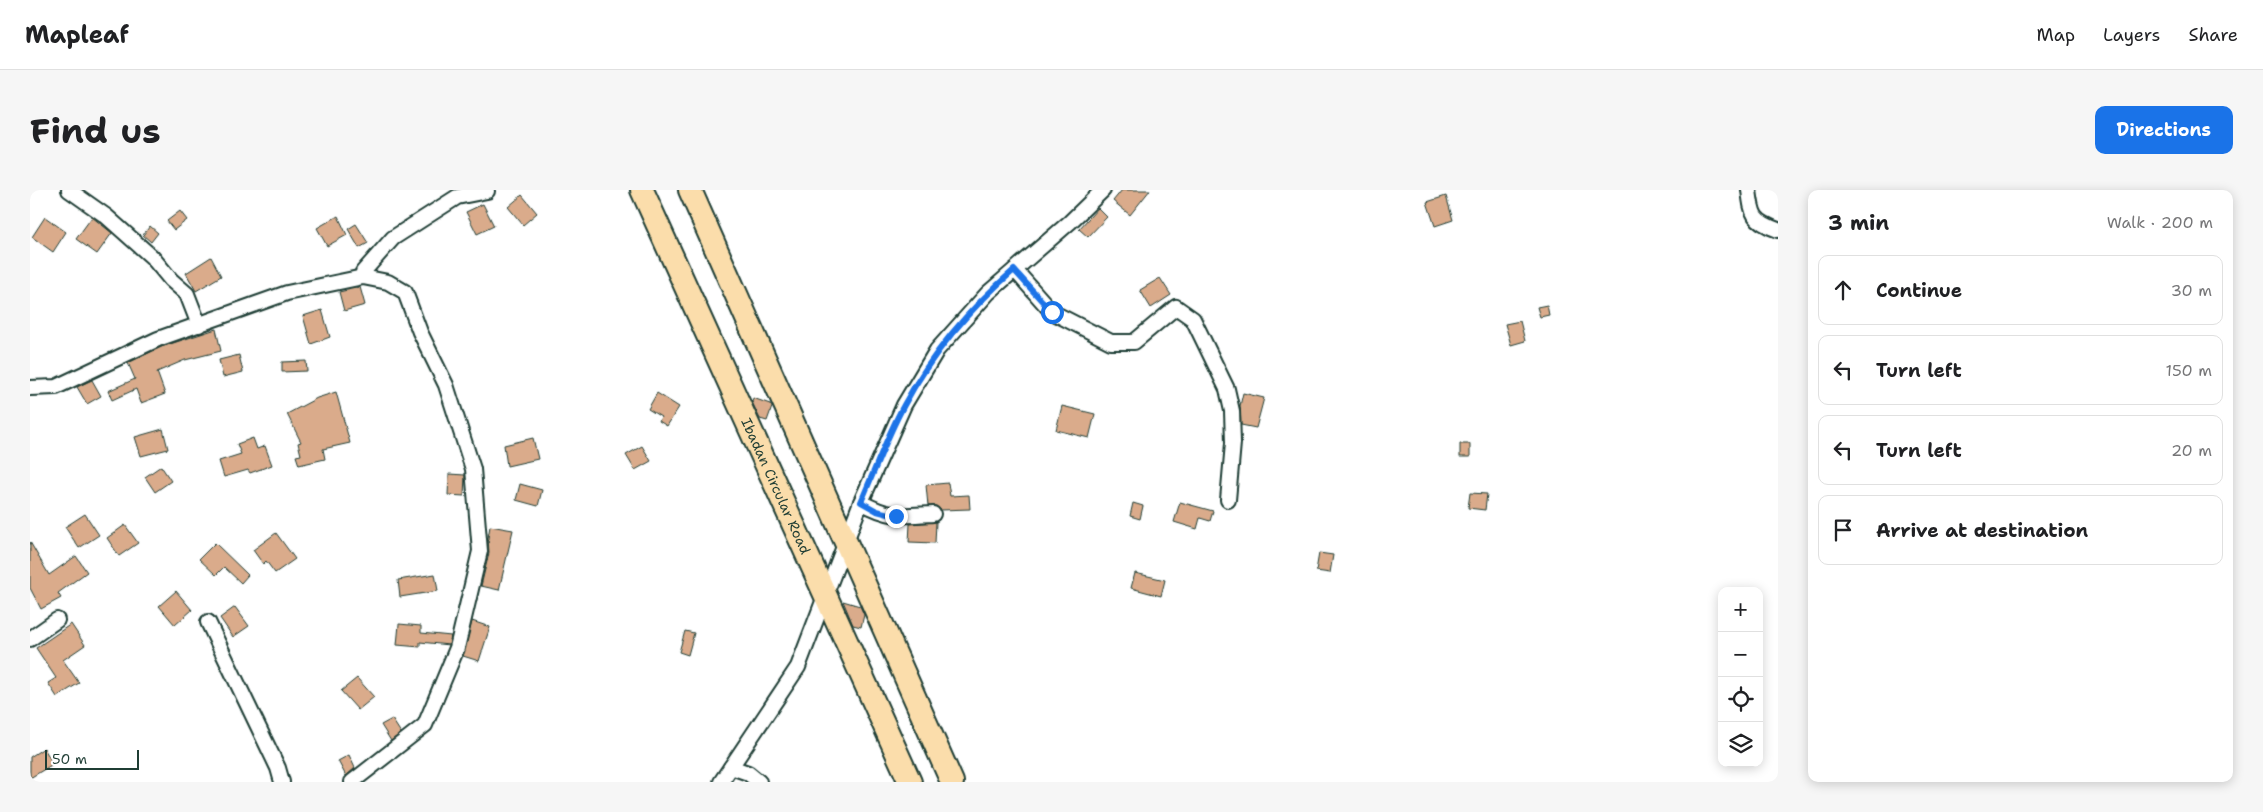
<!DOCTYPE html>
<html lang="en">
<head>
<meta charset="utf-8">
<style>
  body { margin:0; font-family:"Shantell Sans",sans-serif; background:#f6f6f6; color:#202124 }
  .controls { position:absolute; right:15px; bottom:15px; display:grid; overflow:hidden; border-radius:10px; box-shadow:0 2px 12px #0003 }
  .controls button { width:45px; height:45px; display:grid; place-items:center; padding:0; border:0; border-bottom:1px solid #e0e0e0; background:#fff; color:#202124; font:25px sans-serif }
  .scale { position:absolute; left:15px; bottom:12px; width:94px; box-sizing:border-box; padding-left:5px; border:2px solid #1f3d34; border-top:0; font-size:14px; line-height:18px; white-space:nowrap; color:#1f3d34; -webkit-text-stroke:4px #fff; paint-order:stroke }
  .stop { position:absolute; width:15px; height:15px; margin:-11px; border:4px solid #1a73e8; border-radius:50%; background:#fff }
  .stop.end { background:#1a73e8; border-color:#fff; box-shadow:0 1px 5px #0008 }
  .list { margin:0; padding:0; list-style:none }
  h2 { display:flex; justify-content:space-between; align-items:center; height:65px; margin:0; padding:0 20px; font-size:21px }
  h2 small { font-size:16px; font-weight:400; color:#757577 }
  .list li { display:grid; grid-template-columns:32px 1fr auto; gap:15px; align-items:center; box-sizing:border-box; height:70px; margin:0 10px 10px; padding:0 10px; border:1px solid #e0e0e0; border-radius:10px }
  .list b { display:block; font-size:19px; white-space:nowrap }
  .list em { font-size:16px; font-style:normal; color:#757577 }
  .icon { flex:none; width:28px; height:28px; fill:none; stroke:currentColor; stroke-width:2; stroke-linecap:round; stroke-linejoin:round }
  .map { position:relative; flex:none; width:1748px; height:592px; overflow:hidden; border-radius:10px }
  header { display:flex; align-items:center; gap:30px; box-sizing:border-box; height:70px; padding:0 25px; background:#fff; border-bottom:1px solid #e0e0e0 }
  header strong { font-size:24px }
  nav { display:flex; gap:28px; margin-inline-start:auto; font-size:18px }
  .intro { display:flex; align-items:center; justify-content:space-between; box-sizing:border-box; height:120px; padding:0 30px }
  h1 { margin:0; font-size:35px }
  .button { padding:12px 22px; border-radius:10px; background:#1a73e8; color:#fff; font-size:18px; font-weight:700 }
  main { display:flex; gap:30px; padding:0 30px }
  aside { flex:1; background:#fff; border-radius:10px; box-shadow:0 2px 12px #0003 }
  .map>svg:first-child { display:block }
</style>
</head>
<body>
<header>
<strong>Mapleaf</strong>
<nav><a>Map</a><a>Layers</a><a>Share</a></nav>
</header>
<div class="intro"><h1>Find us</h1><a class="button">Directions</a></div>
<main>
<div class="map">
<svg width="1748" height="592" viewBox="0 0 1748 592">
  <rect width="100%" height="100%" fill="#fff"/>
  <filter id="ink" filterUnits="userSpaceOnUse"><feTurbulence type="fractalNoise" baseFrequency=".02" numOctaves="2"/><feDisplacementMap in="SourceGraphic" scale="10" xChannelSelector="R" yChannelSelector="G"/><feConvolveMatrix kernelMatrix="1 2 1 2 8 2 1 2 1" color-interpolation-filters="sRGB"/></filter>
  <g filter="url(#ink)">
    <g fill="#daab8b" stroke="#1f3d34">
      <path d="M1092,0h28l-20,25 -17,-14z"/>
      <path d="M492,5l15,18 -14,12 -15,-18z"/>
      <path d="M1416,6l7,24 -18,6 -8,-24z"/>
      <path d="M453,14l11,22 -17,8 -11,-22z"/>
      <path d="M1068,18l9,9 -19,20 -9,-8z"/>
      <path d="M150,21l7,9 -13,10 -7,-9z"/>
      <path d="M308,26l9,19 -20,11 -10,-18z"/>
      <path d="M15,27l21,15 -13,20 -21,-15z"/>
      <path d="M62,27l20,16 -15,21 -21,-15z"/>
      <path d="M326,34l12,19 -9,5 -11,-19z"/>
      <path d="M120,36l8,7 -7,9 -8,-7z"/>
      <path d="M181,67l10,19 -25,15 -10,-18z"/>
      <path d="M1130,88l11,17 -20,13 -11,-18z"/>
      <path d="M330,97l5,18 -21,6 -5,-19z"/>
      <path d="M1517,115l2,10 -9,2 -3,-10z"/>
      <path d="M292,120l8,27 -19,7 -8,-28z"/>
      <path d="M1490,131l5,20 -14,4 -6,-21z"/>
      <path d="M186,139l5,22 -36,9 -28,12 8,22 -24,9 -5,-14 -24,11 -4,-9 27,-12 -7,-16 33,-16z"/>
      <path d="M209,165l4,17 -20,5 -4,-17z"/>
      <path d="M276,171l1,10 -25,1v-10z"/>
      <path d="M62,190l9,16 -14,8 -10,-17z"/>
      <path d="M306,202l14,51 -27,6 2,10 -26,6 -3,-9 5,-1 -3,-12 3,-1 -14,-28 30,-16z"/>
      <path d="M627,203l22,14 -12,19 -8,-5 2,-4 -13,-8z"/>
      <path d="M1213,203l21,5 -8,30 -15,-3 -1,-19z"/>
      <path d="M723,208l17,6 2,3 -5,14 -7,-2 -8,-17z"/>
      <path d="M1032,216l33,8 -6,24 -33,-8z"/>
      <path d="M133,239l5,20 -27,7 -6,-19z"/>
      <path d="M223,248l4,11 8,-3 7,19 -22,8 -2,-3 -24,7 -5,-16 22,-7 -4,-10z"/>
      <path d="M503,248l5,21 -31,7 -3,-21z"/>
      <rect x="1430" y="254" width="10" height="13"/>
      <path d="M612,256l9,15 -16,9 -9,-15z"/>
      <path d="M131,276l10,15 -16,11 -10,-15z"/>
      <path d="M419,284l16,1 -1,21 -16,-1z"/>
      <path d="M918,293l2,13 19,-1 1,14 -29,1 -5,-4h-8l-2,-21z"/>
      <path d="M490,294l22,6 -4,16 -22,-6z"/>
      <path d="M1440,303l17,1 -2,16 -17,-2z"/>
      <path d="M1150,312l33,9 -3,10 -10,-3 -3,11 -23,-7z"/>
      <path d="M1103,313l10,3 -3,13 -10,-3z"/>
      <path d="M55,324l14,21 -20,13 -14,-21z"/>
      <path d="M906,332l-1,21 -26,-1 1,-18z"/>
      <path d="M95,335l13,18 -19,13 -12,-18z"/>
      <path d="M460,336l23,4 -14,60 -18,-4 8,-33 -1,-15z"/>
      <path d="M246,343l19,26 -20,14 -9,-12 -3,3 -10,-14z"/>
      <path d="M0,352l19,33 27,-19 11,16 -29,21 3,5 -20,11 -11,-21z"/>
      <path d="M185,353l33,32 -7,8 -17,-16 -8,8 -17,-16z"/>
      <path d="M1289,363l14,2 -3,18 -14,-2z"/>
      <path d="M1105,383l30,7 -4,16 -30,-8z"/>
      <path d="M405,384l3,17 -38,6 -2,-17z"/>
      <path d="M146,401l16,19 -17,15 -16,-19z"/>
      <path d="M813,411l17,5 4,9 -3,12 -8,-2z"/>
      <path d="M205,417l14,19 -16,11 -13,-19z"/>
      <path d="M442,431l18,6 -11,34 -16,-5z"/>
      <path d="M41,434l14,21 -22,15 16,23 -22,14 -9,-14 8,-5 -20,-30z"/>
      <path d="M369,434l22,2v7l30,3 -2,9 -29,-3v5l-23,-2z"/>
      <path d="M655,441l9,2 -6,22 -9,-3z"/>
      <path d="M327,488l17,19 -16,13 -17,-19z"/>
      <path d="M362,529l9,14 -10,8 -10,-16z"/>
      <path d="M14,558l9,16 -23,14v-21z"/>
      <path d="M319,565l6,13 -9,8 -8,-15z"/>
    </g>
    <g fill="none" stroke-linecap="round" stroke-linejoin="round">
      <defs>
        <g id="minor">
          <path d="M39,0l37,26 46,41 19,23 16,14 12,31"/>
          <path d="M1719,0c3,25 4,31 29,40"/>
          <path d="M985,80l37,42 59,30h23l42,-35 17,12 34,70 5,22 1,32 -5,57"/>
          <path d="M333,87v-5l30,-34 64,-41 30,-6"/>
          <path d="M0,198l26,-1 102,-48 129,-46 76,-16 25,5 17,10 15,40 26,53 27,84 7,82 -23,97 -32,77 -73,57"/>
          <path d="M831,312c28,16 41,14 72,12"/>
          <path d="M178,432l70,146 4,14"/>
          <path d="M0,449l27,-19"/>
          <path d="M701,577l17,6 11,9"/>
          <path d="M691,592l77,-115 63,-165 43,-97 33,-55 51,-57 82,-71 33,-32"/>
        </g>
        <g id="trunk">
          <path id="s1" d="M612,0l268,592"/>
          <path d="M660,0l262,592"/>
        </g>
      </defs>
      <use href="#minor" stroke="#1f3d34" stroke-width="18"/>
      <use href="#trunk" stroke="#1f3d34" stroke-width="26"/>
      <use href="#minor" stroke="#fff" stroke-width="14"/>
      <use href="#trunk" stroke="#fbddab" stroke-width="22"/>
    </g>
  </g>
  <g fill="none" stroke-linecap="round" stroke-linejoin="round" filter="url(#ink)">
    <path stroke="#1a73e8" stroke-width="6" d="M866,326l-19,-5 -16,-9c14,-32 26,-66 43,-97 28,-52 66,-97 110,-135l38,42"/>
  </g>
  <g text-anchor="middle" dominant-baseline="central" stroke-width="4" stroke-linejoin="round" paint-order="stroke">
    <g font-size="14" fill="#1f3d34" stroke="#fff">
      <text stroke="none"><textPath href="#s1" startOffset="325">Ibadan Circular Road</textPath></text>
    </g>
  </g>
</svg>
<div class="controls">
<button>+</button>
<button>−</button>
<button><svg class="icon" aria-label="locate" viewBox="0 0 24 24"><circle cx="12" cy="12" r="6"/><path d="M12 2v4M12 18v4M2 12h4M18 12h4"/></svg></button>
<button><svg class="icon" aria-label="layers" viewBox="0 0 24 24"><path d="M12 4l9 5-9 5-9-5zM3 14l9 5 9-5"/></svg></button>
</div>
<div class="scale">50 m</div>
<div class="stop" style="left:1022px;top:122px"></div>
<div class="stop end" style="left:866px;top:326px"></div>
</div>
<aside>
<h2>3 min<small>Walk · 200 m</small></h2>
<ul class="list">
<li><svg class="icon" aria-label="ahead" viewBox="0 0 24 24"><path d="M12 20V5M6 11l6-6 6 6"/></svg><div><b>Continue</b></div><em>30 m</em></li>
<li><svg class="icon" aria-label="left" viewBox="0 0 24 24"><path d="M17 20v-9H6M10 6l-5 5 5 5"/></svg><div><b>Turn left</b></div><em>150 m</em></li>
<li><svg class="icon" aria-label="left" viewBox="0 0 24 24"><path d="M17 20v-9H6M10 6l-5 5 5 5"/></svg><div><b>Turn left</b></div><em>20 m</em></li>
<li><svg class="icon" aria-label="arrive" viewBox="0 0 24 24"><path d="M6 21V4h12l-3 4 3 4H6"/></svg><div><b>Arrive at destination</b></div></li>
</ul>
</aside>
</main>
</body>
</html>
